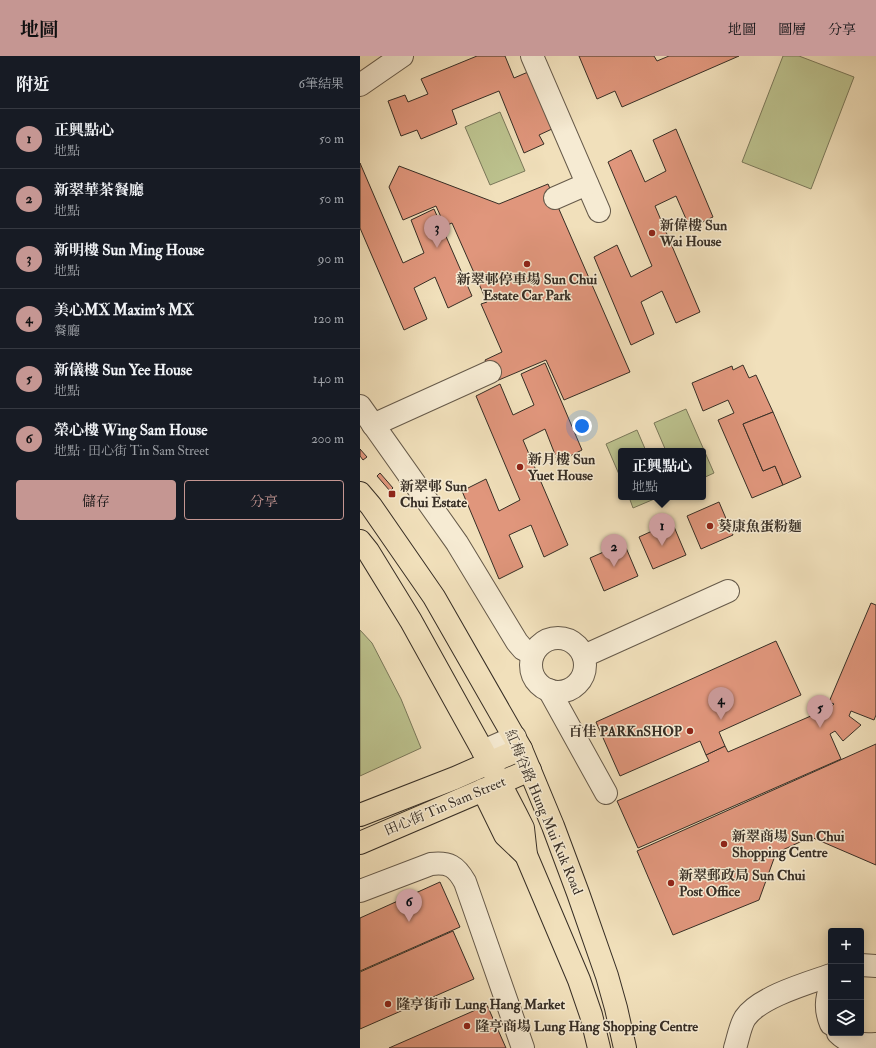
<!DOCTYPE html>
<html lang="zh-TW">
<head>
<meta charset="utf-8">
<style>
  body { margin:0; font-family:"IM FELL Double Pica","Noto Serif TC",serif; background:#242831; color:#f1f3f6 }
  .controls { position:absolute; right:12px; bottom:12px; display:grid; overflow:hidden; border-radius:4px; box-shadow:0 2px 10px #0003 }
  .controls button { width:36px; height:36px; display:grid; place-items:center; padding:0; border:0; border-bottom:1px solid #363941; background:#171b24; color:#f1f3f6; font:20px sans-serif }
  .you { position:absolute; left:222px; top:370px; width:14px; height:14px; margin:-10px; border:3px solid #fff; border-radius:50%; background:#1a73e8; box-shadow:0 0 0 6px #1a73e833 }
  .badge { display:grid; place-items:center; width:26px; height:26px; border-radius:50%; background:#c59692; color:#111; font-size:13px; font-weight:700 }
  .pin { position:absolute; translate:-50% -33px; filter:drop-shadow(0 1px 2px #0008) }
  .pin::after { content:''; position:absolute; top:21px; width:14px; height:12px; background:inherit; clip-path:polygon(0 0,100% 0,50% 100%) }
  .popup { position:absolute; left:258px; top:392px; width:88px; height:52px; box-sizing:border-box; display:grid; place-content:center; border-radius:4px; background:#171b24; filter:drop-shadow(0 1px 3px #0005); font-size:13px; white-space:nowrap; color:#9ea1a6 }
  .popup b { font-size:15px; color:#f1f3f6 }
  .popup::after { content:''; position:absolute; left:50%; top:100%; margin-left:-8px; border:8px solid transparent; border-top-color:#171b24 }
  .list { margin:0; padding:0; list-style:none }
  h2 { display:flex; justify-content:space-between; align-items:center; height:52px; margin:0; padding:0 16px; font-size:17px }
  h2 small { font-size:13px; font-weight:400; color:#9ea1a6 }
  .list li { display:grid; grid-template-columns:26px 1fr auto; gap:12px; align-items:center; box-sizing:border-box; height:60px; padding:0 16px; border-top:1px solid #363941 }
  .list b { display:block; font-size:15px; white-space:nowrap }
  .list p { margin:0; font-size:13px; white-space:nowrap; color:#9ea1a6 }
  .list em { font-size:13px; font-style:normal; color:#9ea1a6 }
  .actions { display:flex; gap:8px; padding:12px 16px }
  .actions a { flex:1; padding:9px 0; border:1px solid #c59692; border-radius:4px; text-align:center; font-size:14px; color:#c59692 }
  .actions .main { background:#c59692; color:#111 }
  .icon { flex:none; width:22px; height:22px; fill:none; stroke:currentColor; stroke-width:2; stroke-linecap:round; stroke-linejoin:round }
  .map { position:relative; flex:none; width:516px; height:992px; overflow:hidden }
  header { display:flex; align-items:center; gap:24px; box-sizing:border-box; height:56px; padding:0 20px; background:#c59692; color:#111 }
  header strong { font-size:19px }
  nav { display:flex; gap:22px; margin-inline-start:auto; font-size:14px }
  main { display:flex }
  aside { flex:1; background:#171b24 }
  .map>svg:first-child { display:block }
</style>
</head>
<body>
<header>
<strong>地圖</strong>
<nav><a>地圖</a><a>圖層</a><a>分享</a></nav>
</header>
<main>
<aside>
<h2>附近<small>6筆結果</small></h2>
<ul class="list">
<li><span class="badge">1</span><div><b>正興點心</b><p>地點</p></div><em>50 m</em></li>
<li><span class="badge">2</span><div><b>新翠華茶餐廳</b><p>地點</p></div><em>50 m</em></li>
<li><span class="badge">3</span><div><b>新明樓 Sun Ming House</b><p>地點</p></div><em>90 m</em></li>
<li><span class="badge">4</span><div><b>美心MX Maxim's MX</b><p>餐廳</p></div><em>120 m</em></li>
<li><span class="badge">5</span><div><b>新儀樓 Sun Yee House</b><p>地點</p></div><em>140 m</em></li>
<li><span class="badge">6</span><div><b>榮心樓 Wing Sam House</b><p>地點 · 田心街 Tin Sam Street</p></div><em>200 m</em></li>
</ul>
<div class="actions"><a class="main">儲存</a><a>分享</a></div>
</aside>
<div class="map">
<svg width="516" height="992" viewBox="0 0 516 992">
  <rect width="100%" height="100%" fill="#f1e0bb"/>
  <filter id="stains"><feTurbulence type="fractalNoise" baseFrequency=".005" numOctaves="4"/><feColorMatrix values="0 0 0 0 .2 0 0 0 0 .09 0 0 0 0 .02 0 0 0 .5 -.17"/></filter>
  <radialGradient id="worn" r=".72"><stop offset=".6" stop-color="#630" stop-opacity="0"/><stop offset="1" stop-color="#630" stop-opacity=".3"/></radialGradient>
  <g fill="#bcc28e" stroke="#7a785a">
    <path d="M423,0h16l55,21 -43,112 -69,-27z"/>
    <path d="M140,56l25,59 -35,14 -25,-58z"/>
    <path d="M326,353l28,64 -11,5v-27h-37l-12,-28z"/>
    <path d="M277,374l9,21h-25v28l-15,-35z"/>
    <path d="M269,441h30l-26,11z"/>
    <path d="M0,574l12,13 29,56 20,49 -61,28z"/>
  </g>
  <g fill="#e0967c" stroke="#372e25">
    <path d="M117,0h28l9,22 14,-6 24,57 -13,6 5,9 -20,9 -25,-62 -47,19 5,14 -36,15 -4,-9 -16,6 -13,-35 17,-6 3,7 20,-8 -7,-15z"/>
    <path d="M219,0h75l3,5 12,-5h70l-117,51 -7,-16 -18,8z"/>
    <path d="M316,73l37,88 -23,11 -14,-32 -21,10 45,106 -24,11 -14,-32 -21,11 13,32 -23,11 -37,-88 23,-12 14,32 21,-11 -44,-104 23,-12 14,32 21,-11 -13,-31z"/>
    <path d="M0,107l43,100 21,-10 -13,-33 23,-11 38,87 -24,12 -13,-31 -21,11 13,31 -23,11 -44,-102z"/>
    <path d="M39,110l100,38 49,-20 82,188 -66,28 -18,-40 -52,22 -9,-22 17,-8 -21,-48 6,-2 -35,-79 -7,3 -9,-20 -33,14 -14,-33z"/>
    <path d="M185,307l37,87 -24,12 -13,-33 -22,11 45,105 -24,12 -13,-32 -22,10 14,32 -24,12 -37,-88 24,-12 13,32 21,-11 -44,-104 24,-12 13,31 21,-10 -13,-31z"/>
    <path d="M383,309l6,13 7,-3 17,37 -30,12 20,47 12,-5 8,19 -31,13 -34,-78 16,-7 -6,-13 -25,11 -11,-28 40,-17 1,4z"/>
    <path d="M413,356l28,65 -18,8 -8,-19 -12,5 -20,-47z"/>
    <path d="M0,393l7,8 -4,3 -3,-4z"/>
    <path d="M20,417l13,15 -3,3 -13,-15z"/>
    <path d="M359,446l14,33 -32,14 -14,-33z"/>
    <path d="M312,466l14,33 -33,14 -14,-32z"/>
    <path d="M264,487l14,33 -34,15 -14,-33z"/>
    <path d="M511,547l5,2v110l-2,5 -23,-9 -2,5 12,9 -18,16 -8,-10 -5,3 11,25 -203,89 -21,-47 92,-40 -3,-6 19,-9 3,6 92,-40 2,4 12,-12 -5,-2z"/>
    <path d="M416,585l25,54 -82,37 6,14 -19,9 -6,-14 -80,35 -24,-54z"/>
    <path d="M516,688v121l-65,-28 -35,16 -17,47 -86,35 -36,-84z"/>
    <path d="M80,826l20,45 -100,44v-53z"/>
    <path d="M93,875l21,48 -114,50v-57z"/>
    <path d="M127,949l19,43h-117z"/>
  </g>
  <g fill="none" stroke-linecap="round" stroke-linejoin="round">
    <defs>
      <g id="minor">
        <path d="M172,0l67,155"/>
        <path d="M0,29l42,-29"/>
        <path d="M195,142l32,-14"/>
        <path d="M0,350l97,137 60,99 6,7 10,5"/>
        <path d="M13,369l117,-53"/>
        <circle cx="198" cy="609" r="27"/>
        <path d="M224,600l144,-65"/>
        <path d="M189,634l57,103"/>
        <path d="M123,695l32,-14"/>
        <path d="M0,835l71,-27c18,-2 25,2 34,18l58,166"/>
        <path d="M501,909l15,1"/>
        <path d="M471,929c-5,14 -6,25 0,39"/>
        <path d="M478,977c11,11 24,12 38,11"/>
        <path d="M375,992c3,-9 5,-22 10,-30 14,-21 63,-35 86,-43"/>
      </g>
      <g id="major">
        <path d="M0,437l11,13 63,91 87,152 32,77 25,67 29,83 9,32 9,40"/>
        <path d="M0,485l8,10 43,70 72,130 33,63 7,14 3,27 53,125 12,35 8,33"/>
        <path d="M123,734l22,45 21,20"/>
        <path d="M0,759l95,-37 66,-29"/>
        <path d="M0,787l170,-73"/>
      </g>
    </defs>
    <use href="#minor" stroke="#665a4a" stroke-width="24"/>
    <use href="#major" stroke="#372e25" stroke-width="24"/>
    <use href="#minor" stroke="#f6ebd3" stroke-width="22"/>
    <use href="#major" stroke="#f1e0bb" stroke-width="22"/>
  </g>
  <g fill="#8f2418" stroke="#f6ebd3" stroke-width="1.5">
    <circle cx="292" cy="177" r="4"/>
    <circle cx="167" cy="208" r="4"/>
    <circle cx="160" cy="411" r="4"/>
    <rect x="28" y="434" width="8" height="8" rx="2"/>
    <circle cx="350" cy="470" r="4"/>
    <circle cx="330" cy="675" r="4"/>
    <circle cx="364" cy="788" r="4"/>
    <circle cx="311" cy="827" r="4"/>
    <circle cx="28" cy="948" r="4"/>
    <circle cx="107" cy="970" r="4"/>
  </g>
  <g text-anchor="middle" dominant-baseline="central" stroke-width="3" stroke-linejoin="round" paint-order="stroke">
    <g font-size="14" font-weight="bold" fill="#372e25" stroke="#f6ebd3" text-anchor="start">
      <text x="300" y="169">新偉樓 Sun<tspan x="300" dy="16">Wai House</tspan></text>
      <text x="167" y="223" text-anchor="middle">新翠邨停車場 Sun Chui<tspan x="167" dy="16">Estate Car Park</tspan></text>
      <text x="168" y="403">新月樓 Sun<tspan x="168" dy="16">Yuet House</tspan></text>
      <text x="40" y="430">新翠邨 Sun<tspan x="40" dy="16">Chui Estate</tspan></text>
      <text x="358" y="470">葵康魚蛋粉麵</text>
      <text x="322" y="675" text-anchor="end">百佳 PARKnSHOP</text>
      <text x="372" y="780">新翠商場 Sun Chui<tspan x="372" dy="16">Shopping Centre</tspan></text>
      <text x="319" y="819">新翠郵政局 Sun Chui<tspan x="319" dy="16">Post Office</tspan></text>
      <text x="36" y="948">隆亨街市 Lung Hang Market</text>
      <text x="115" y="970">隆亨商場 Lung Hang Shopping Centre</text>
    </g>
    <g font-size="14" fill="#372e25" stroke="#f6ebd3">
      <text transform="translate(85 750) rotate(-23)">田心街 Tin Sam Street</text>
      <text transform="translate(184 756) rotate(67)">紅梅谷路 Hung Mui Kuk Road</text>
    </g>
  </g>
  <rect width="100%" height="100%" filter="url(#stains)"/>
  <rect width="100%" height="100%" fill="url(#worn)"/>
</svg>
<div class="controls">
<button>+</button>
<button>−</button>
<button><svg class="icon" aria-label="layers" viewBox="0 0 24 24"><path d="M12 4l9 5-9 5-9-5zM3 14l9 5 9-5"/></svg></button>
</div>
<div class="you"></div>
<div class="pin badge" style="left:302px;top:490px">1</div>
<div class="popup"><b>正興點心</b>地點</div>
<div class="pin badge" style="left:254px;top:511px">2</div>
<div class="pin badge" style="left:77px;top:192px">3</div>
<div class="pin badge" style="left:361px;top:664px">4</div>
<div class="pin badge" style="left:460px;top:672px">5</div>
<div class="pin badge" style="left:49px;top:866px">6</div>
</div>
</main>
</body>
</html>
